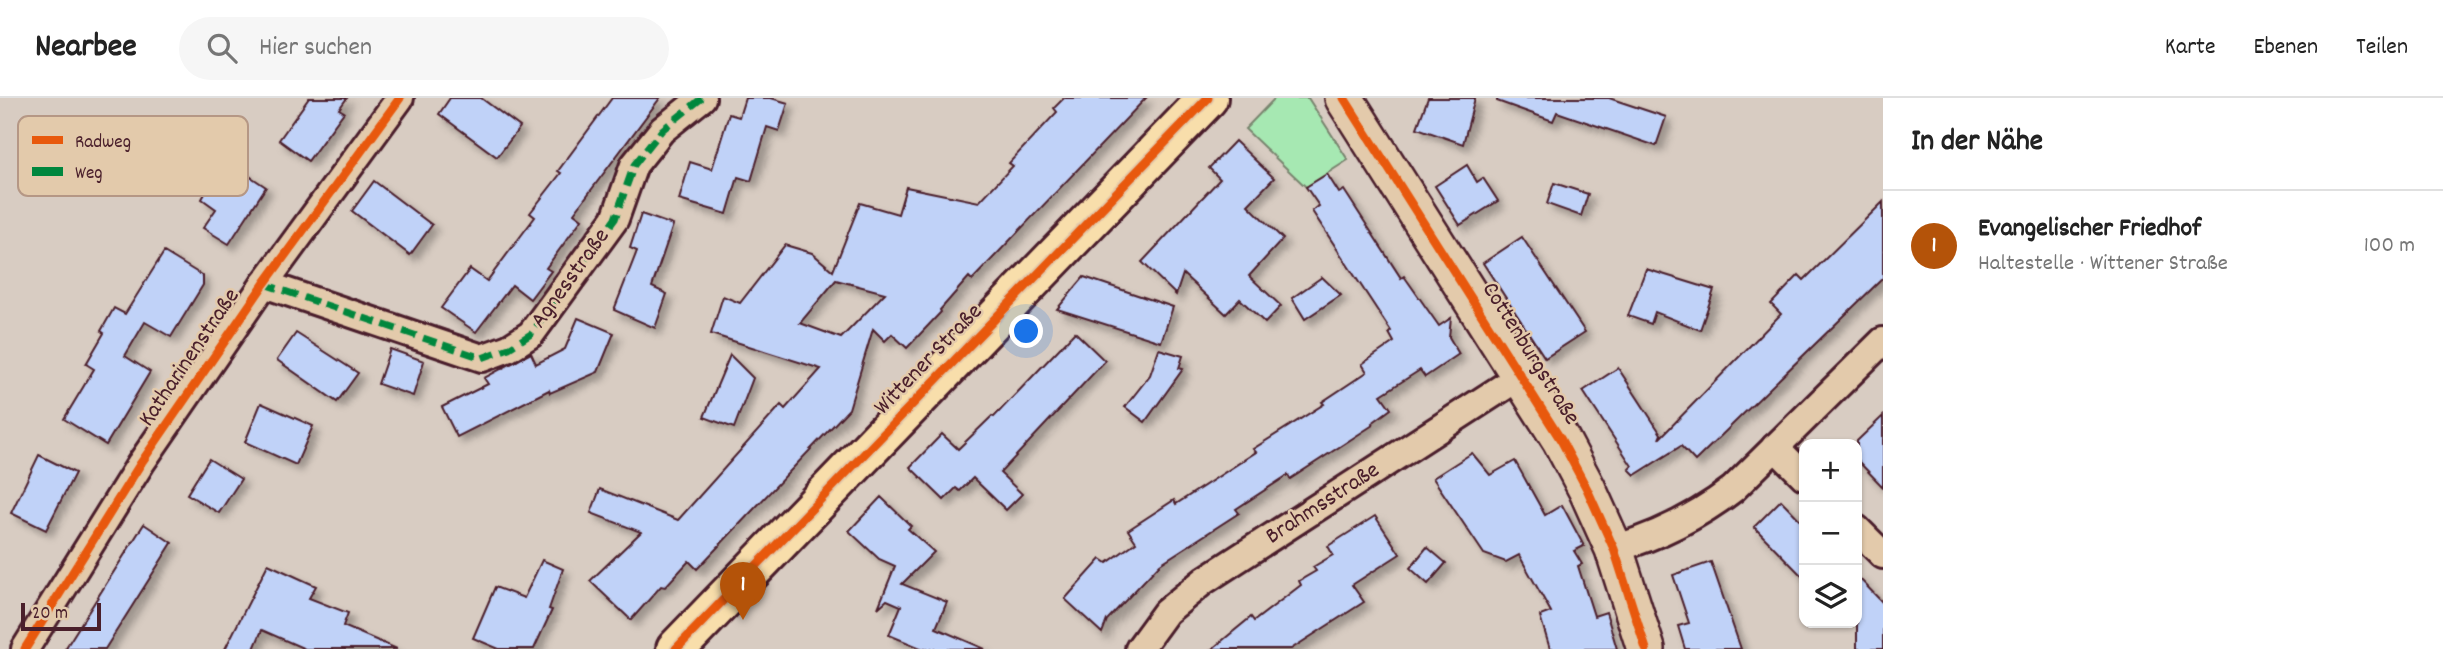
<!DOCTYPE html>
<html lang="de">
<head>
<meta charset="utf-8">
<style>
  body { margin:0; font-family:Dekko,sans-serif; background:#f6f6f6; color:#222 }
  .controls { position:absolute; right:21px; bottom:21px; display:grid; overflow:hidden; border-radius:14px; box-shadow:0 2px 5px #0004 }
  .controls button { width:63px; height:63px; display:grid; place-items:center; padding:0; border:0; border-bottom:2px solid #e0e0e0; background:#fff; color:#222; font:35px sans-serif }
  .scale { position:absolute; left:21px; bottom:18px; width:80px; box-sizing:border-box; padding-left:7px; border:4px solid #4a1f2b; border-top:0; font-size:19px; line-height:24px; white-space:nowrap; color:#4a1f2b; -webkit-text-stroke:5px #e3caab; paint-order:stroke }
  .you { position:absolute; left:1027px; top:234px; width:24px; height:24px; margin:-18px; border:5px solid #fff; border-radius:50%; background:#1a73e8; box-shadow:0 0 0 10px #1a73e833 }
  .badge { display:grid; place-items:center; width:46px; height:46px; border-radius:50%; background:#b45309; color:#fff; font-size:23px; font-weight:700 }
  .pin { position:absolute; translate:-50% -58px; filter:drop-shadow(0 2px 4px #0008) }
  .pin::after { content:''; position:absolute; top:37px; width:24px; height:21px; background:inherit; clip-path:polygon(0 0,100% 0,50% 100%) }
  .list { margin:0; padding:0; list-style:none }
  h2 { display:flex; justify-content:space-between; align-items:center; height:91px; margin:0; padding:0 28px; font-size:30px }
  h2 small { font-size:23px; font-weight:400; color:#767676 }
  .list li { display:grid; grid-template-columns:46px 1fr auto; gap:21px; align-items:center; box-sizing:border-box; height:112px; padding:0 28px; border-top:2px solid #e0e0e0 }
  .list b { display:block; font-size:26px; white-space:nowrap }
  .list p { margin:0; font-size:23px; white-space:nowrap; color:#767676 }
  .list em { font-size:23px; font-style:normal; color:#767676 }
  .icon { flex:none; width:38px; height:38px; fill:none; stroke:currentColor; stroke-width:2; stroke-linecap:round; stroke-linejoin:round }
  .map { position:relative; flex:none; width:1883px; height:551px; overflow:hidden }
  header { display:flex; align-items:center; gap:42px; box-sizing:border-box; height:98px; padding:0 35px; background:#fff; border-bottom:2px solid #e0e0e0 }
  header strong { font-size:33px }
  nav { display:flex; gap:38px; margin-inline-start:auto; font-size:24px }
  .search { width:490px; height:63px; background:#f6f6f6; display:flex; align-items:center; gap:18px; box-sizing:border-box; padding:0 24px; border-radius:38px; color:#767676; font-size:26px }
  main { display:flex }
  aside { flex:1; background:#fff }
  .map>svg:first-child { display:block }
</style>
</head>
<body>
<header>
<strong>Nearbee</strong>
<div class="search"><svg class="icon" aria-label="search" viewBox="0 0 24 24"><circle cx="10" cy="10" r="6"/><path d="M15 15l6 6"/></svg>Hier suchen</div>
<nav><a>Karte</a><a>Ebenen</a><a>Teilen</a></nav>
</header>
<main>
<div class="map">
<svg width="1883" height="551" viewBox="0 0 1883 551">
  <defs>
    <filter id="shadow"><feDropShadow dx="6" dy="6" stdDeviation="3.5" flood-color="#0004"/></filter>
  </defs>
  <rect width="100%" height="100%" fill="#d8ccc2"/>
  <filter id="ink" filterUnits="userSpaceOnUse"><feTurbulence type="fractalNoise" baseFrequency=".0143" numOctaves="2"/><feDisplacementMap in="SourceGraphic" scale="14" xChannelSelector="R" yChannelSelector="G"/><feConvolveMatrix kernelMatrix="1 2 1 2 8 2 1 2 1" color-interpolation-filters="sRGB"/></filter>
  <g filter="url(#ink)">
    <path fill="#a6e8b2" stroke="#78846e" stroke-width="2" d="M1275,0h33l40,62 -42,27 -61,-58z"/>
    <g fill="#c0d2f8" stroke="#4a1f2b" stroke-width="2" fill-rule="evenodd" filter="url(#shadow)">
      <path d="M309,0h38l-8,11 5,3 -36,49 -29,-21z"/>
      <path d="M450,0h31l39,29 -23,30 -58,-43z"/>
      <path d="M612,0h48l-86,115 8,6 -36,49 5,3 -21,28 -18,-14 -36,47 -35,-24 29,-39 17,12 48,-64 -5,-4 31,-40 -3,-2z"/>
      <path d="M745,0h26l17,5 -9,28 -12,-4 -16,54 -13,-4 -11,37 -48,-14 11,-38 22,7 17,-55 10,3z"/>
      <path d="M1064,0h82l-174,182 -3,-3 -29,33 1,2 -34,36 -15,-14 -7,7 -12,-12 -24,80 -152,160 -8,-8 -24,26 -4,-1 -30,34 -41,-39 51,-49 -50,-19 9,-24 78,31 103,-115 4,4 36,-40 -110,-35 12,-38 17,7 45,-58 27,8 21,18 27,-68 38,11 8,-27 73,15 34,-36 -4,-3 48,-51 -3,-4zM836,182l49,13 -44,45 -41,-15z"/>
      <path d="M1428,0h47l-12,46 -46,-16z"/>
      <path d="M1497,0h112l57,19 -10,29 -99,-34 -4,9 -56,-20z"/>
      <path d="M1235,43l39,37 -26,27 35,34 -34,37 32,30 -16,17 -25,-24 -14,15 -43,-40 -7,21 -34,-33 78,-83 -11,-11z"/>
      <path d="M224,61l42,28 -37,57 -26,-16 13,-19 -14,-10z"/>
      <path d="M1467,67l10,17 6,-4 15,23 -38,24 -25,-39z"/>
      <path d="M1327,76l12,19 5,-3 57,88 3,-2 35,50 12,-8 -2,19 10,17 -34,23 -5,-7 -39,25 10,14 -19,14 1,2 -83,54 -2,-4 -52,34 3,4 -79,51 -53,56 -5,13 -37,-34 36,-40 6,4 29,-21 -8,-12 46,-30 2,4 80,-52 -3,-3 71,-45 -2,-2 45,-30 -5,-8 32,-22 -5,-9 2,-2 -79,-120 7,-5 -13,-19z"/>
      <path d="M374,83l58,44 -22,30 -58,-44z"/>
      <path d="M1554,85l34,11 -7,22 -34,-12z"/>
      <path d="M1883,104v76l-188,183 -14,-15 -46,29 -6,-6 3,-3 -49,-75 35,-23 43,66 -2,5 122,-125 -10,-10 28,-29 5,5z"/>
      <path d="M641,116l32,11 -21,62 15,7 -12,34 -41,-18 23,-59 -7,-3z"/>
      <path d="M1522,139l63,95 -40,26 -62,-95z"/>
      <path d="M164,154l39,24v9l-32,52 -26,-15 -20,34 25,16 -44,73 -42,-26 30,-50 -8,-5 18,-31 -3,-2 13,-23 11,6z"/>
      <path d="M1646,171l68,21 -14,40 -45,-18 -4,12 -23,-8z"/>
      <path d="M1084,179l89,30 -12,35 -104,-33z"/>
      <path d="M1322,179l19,18 -36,24 -13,-21z"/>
      <path d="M578,220l36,15 -16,39 -48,21 -1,-3 -92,47 -15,-30 46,-23 -4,-6 47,-25 5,11 29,-15z"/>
      <path d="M1075,234l30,29 -105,112 22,21 -16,16 -33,-32 -13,13 -4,-3 -12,12 -34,-33 32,-33 16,15 34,-33 2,1z"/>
      <path d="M296,235l62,40 -21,29 -60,-42z"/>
      <path d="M390,251l34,12 -11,35 -35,-12z"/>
      <path d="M1159,251l24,7 -4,12 4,1 -38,53 -20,-15 25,-32z"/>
      <path d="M730,257l23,23 -19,50 -30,-11z"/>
      <path d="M261,305l52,23 -17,39 -51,-23z"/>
      <path d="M1883,318v71l-26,-27v-19z"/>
      <path d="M1472,355l18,22 25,-14 30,54 17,-10 22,41 -10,5 8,13 -4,2 16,50 12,-4 11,37h-67l-10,-33 11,-4 -32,-57 -13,7 -22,-8 -51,-76z"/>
      <path d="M39,357l36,18 -29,57 -35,-17z"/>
      <path d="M209,361l32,20 -22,34 -32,-19z"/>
      <path d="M881,399l30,29 -3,3 26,23 -32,32 45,18 -11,26 49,21h-62l-34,-14 12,-29 -14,-6 -9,8 17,-42 -16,-7 -30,-28z"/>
      <path d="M1781,402l23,24v54l-50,-51z"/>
      <path d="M1375,418l25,38 -48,31 12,17 -73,47h-79l39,-32 3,4 47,-36 -2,-4 17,-10 -3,-4 20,-12 -5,-9z"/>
      <path d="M144,426l28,19 -67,106h-40z"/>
      <path d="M1427,449l19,16 -18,21 -18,-16z"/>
      <path d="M542,462l21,9 -14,40 3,1 -18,39h-35l-26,-11 22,-51 29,11z"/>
      <path d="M1711,464l30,87h-56l-7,-23 11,-3 -16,-48z"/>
      <path d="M268,466l48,22 -7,12 39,15 -5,13 54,23h-92l-43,-19 -8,19h-29z"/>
      <path d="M1857,478l26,27v46h-26z"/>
    </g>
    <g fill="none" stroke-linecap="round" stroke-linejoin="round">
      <defs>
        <g id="street">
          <path d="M264,186l218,74 27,-10 22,-14 84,-115 19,-54 28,-35 40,-32"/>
          <path d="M1775,349l29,29"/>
          <path d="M1857,431l26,26"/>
          <path d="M1614,451c44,-13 83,-32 119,-60l150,-148"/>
          <path d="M25,551l116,-186 123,-179 136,-186"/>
          <path d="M1139,551l27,-37 39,-32 317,-205"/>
        </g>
        <path id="secondary" d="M1344,0l217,342 26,49 27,60 32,100"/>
        <path id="primary" d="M676,551l532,-551"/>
      </defs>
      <use href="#street" stroke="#4a1f2b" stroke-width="32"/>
      <use href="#secondary" stroke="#4a1f2b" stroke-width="42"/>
      <use href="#primary" stroke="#4a1f2b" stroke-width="44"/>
      <use href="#street" stroke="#e3caab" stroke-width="26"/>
      <use href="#secondary" stroke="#e3caab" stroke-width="37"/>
      <use href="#primary" stroke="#f8deab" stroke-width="38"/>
      <path stroke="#00873e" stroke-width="7" stroke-dasharray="14 7" stroke-linecap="butt" d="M264,186l218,74 27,-10 22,-14 84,-115 19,-54 28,-35 40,-32"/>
      <defs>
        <g id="cycleway">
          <path d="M1344,0l217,342 26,49 27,60 32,100"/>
          <path d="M25,551l116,-186 123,-179 136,-186"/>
          <path d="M676,551l532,-551"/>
        </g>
      </defs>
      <use href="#cycleway" stroke="#e3caab" stroke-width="13"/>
      <use href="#cycleway" stroke="#e8590c" stroke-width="9"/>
    </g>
  </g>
  <g text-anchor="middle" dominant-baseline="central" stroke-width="5" stroke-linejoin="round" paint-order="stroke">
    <g font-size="24" fill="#4a1f2b" stroke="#e3caab">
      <text transform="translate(571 181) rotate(-54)">Agnesstraße</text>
      <text transform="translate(1530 256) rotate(58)">Cottenburgstraße</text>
      <text transform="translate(190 260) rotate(-56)">Katharinenstraße</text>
      <text transform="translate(929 262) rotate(-46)">Wittener Straße</text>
      <text transform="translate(1323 406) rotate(-33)">Brahmsstraße</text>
    </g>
  </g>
  <rect x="18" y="18" width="230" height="80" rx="10" fill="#e3caab" stroke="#b59785" stroke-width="2"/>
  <rect x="32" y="38" width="31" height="8" fill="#e8590c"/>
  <rect x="32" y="69" width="31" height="9" fill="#00873e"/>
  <g font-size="19" fill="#4a1f2b">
    <text x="75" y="49">Radweg</text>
    <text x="75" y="80">Weg</text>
  </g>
</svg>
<div class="controls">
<button>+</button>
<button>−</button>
<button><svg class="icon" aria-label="layers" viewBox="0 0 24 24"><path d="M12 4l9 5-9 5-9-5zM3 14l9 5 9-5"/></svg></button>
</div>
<div class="scale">20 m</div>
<div class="you"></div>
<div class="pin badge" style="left:743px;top:522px">1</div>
</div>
<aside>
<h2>In der Nähe<small></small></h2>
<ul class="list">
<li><span class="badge">1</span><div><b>Evangelischer Friedhof</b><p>Haltestelle · Wittener Straße</p></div><em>100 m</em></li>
</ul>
</aside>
</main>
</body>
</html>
